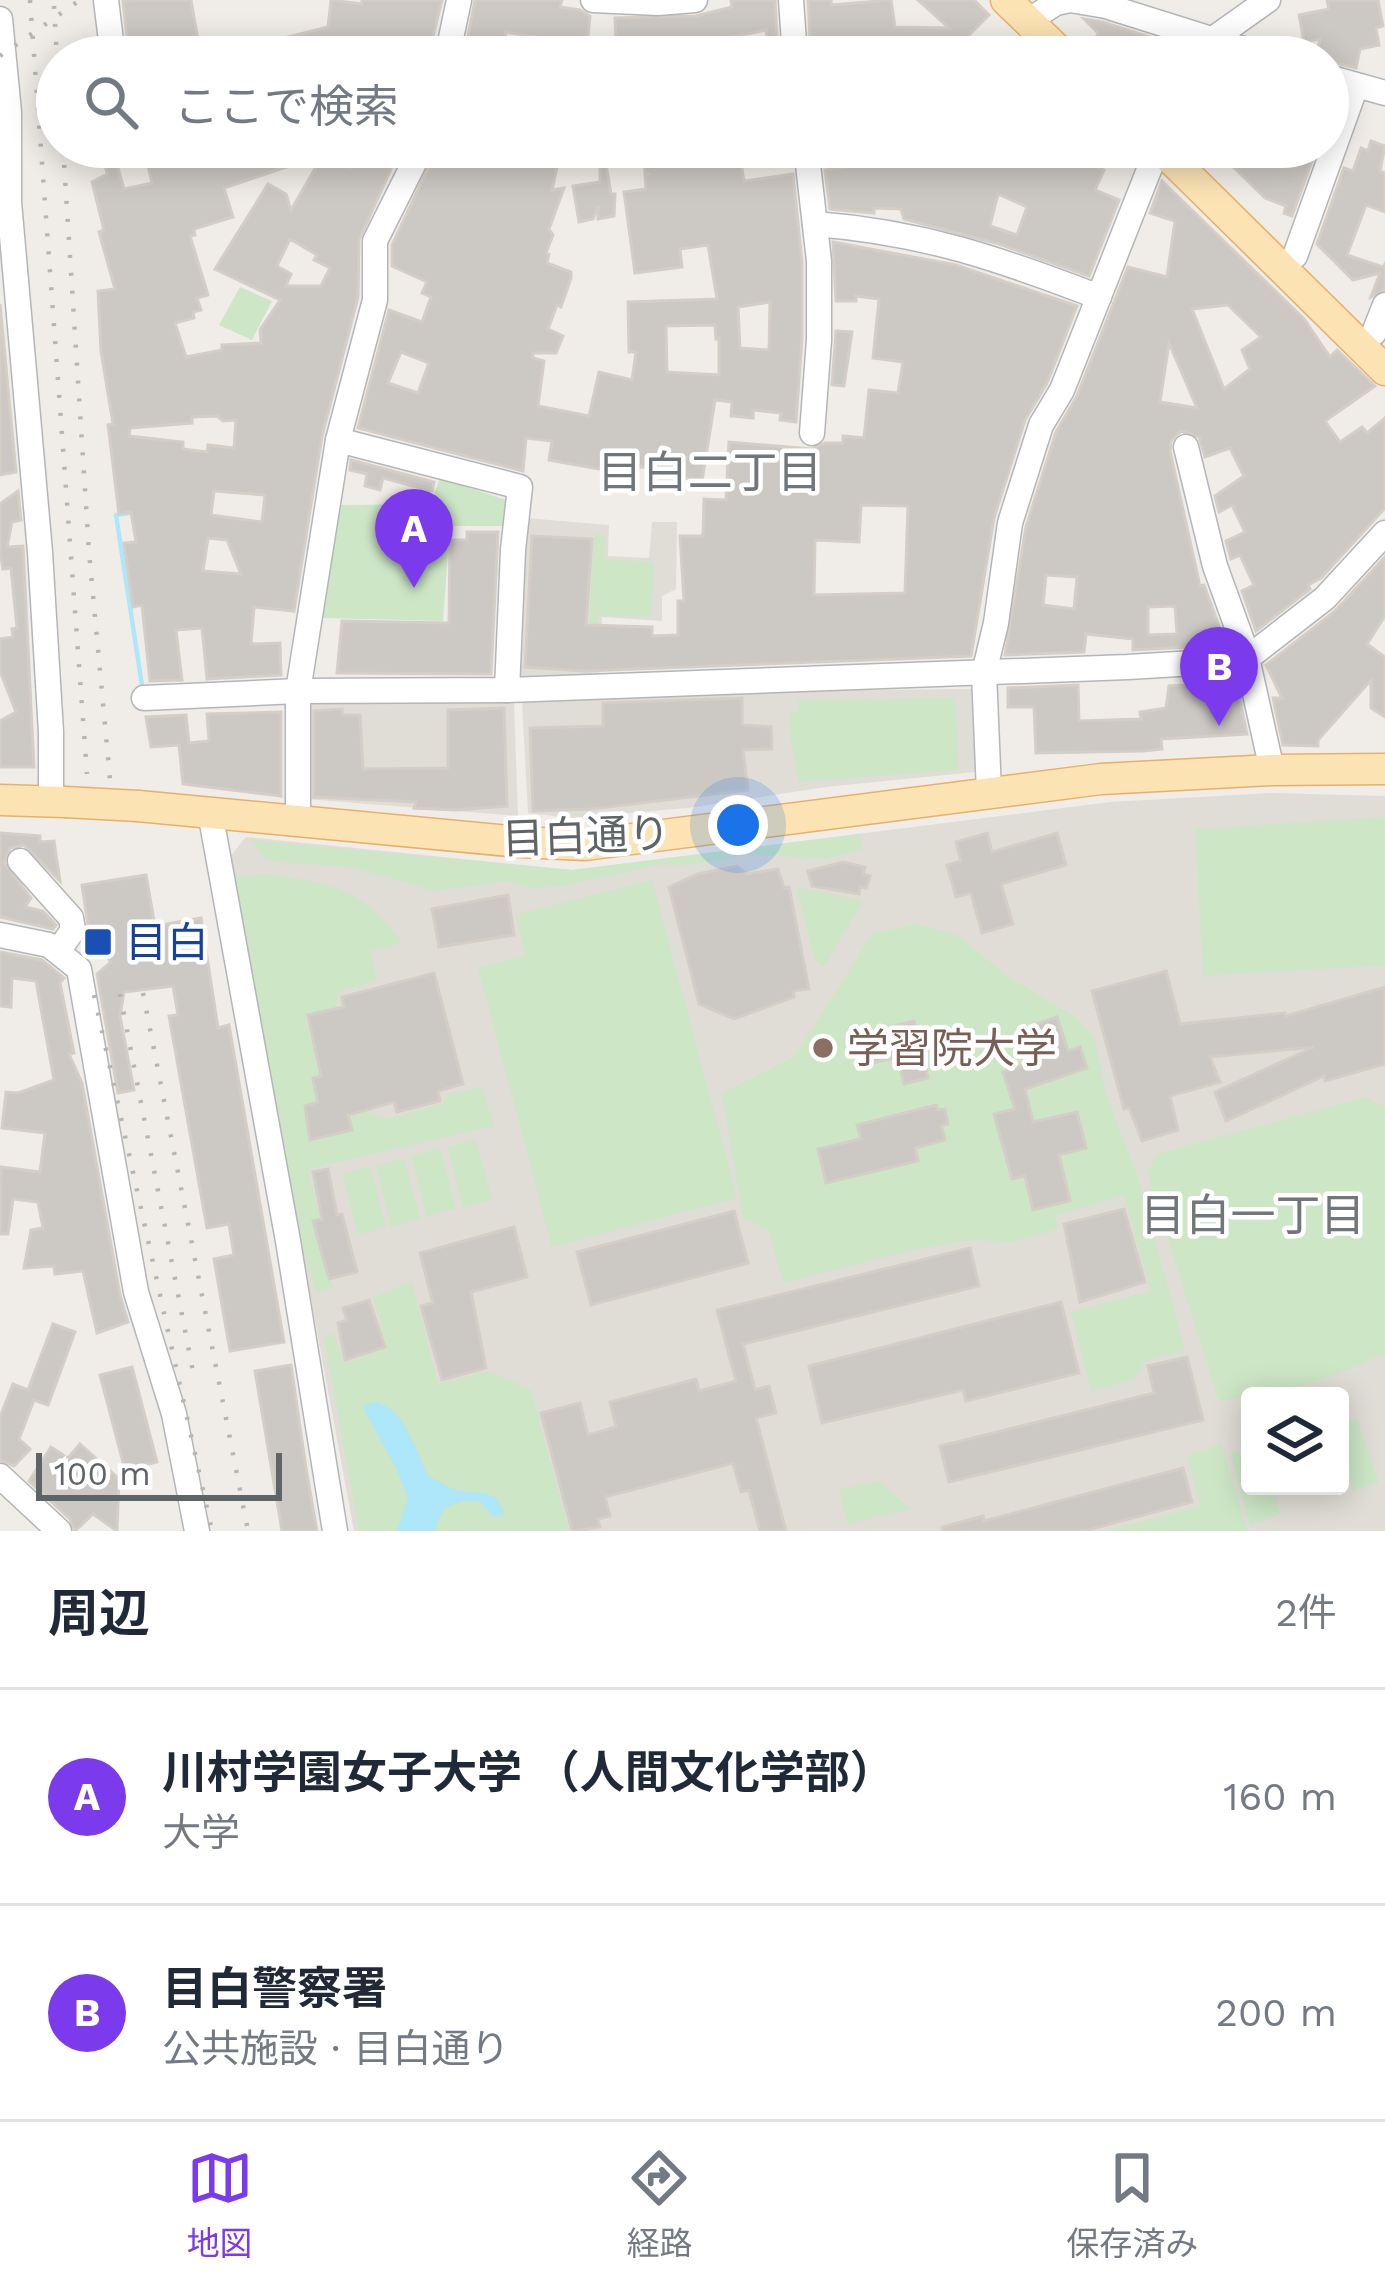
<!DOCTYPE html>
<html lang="ja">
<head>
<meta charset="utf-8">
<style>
  body { margin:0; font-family:"Work Sans","Noto Sans JP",sans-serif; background:#f6f6f7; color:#1f2937 }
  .controls { position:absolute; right:36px; bottom:36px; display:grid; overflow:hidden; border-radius:12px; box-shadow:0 6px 30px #0003 }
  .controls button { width:108px; height:108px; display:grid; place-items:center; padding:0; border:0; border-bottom:3px solid #e0e1e3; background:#fff; color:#1f2937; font:60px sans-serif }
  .scale { position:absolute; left:36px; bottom:30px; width:246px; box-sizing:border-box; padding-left:12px; border:6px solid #5f6467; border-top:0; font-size:33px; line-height:42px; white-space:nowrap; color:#5f6467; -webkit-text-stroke:9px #fff; paint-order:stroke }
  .you { position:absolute; left:738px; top:825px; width:42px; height:42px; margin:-30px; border:9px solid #fff; border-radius:50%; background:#1a73e8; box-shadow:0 0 0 18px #1a73e833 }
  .badge { display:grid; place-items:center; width:78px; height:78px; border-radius:50%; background:#7c3aed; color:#fff; font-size:39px; font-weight:700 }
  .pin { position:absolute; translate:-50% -99px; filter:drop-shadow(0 3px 6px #0008) }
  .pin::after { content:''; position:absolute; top:63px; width:42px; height:36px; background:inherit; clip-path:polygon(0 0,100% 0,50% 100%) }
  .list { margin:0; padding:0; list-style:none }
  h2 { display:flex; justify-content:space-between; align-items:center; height:156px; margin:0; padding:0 48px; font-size:51px }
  h2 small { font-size:39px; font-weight:400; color:#747a83 }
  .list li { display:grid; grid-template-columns:78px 1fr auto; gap:36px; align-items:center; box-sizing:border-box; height:216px; padding:0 48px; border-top:3px solid #e0e1e3 }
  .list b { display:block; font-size:45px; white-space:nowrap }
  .list p { margin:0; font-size:39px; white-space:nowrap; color:#747a83 }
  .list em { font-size:39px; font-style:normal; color:#747a83 }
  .icon { flex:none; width:66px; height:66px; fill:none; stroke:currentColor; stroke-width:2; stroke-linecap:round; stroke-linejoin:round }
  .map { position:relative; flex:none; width:1385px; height:1531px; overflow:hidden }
  .search { position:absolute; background:#fff; box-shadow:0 6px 30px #0003; left:36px; right:36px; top:36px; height:132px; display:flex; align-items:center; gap:30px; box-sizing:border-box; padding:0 42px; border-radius:66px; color:#747a83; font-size:45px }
  .sheet { height:588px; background:#fff }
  nav { display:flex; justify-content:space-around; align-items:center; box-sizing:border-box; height:168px; border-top:3px solid #e0e1e3; background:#fff; font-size:33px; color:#747a83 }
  nav a { display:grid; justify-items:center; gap:6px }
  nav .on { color:#7c3aed }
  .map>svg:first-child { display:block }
</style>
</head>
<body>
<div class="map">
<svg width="1385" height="1531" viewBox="0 0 1385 1531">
  <rect width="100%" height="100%" fill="#f0ede8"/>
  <g fill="#e0ddd6" fill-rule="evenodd">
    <path d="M526,518l83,7 -1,31 41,2 3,-36h25l-1,67 -14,7v25l-60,-4 -3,58 -84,4z"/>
    <path d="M973,689l2,83 -149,15 -138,21 -118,10 -42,-5 -6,-111 252,-11z"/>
    <path d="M514,702l4,114 -213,-17v-95z"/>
    <path d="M1274,793l111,3v735h-1031l-125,-673 17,-21 326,33 538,-68zM1250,1396h90v90h-90z"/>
  </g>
  <g fill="#cce6c6">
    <path d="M240,287l32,14 -20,39 -33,-15z"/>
    <path d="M440,478l66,22 -3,26h-53l-7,95 -120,-3 18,-113 89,-1z"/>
    <path d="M594,534l11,1 -1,24 50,3 -3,55 -52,-2 -4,56h-8z"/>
    <path d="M955,698l4,72 -161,12c-2,-24 -10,-44 -9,-69l9,-1v-12z"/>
    <path d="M1385,817v148l-182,11 -8,-147z"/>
    <path d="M860,834l2,16 -35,8 -80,-3 -59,10h-30l-95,21 -33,2 -21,-7 -74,10 -83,-24 -77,-5 -12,-5 -12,-17 321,30z"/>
    <path d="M266,874c68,10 93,12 137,69l-33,8 7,30 -39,11 -2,15 -31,10 25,80 29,-1 8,16 22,7 55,-16 4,-9 34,-7 12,39 -186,43 12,48 -8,4 16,58 6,8 -18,6 -23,-76 -63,-339z"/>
    <path d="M652,880l85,318 -185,49 -74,-279 47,-13 -9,-40z"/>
    <path d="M796,887l67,14 -39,66 -10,-8z"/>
    <path d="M917,924l40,11 50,41 67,40 20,21 12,56 32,85 47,172 -41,12 -9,17 -44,13 -20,-80 80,-21 -27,-95 -69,19 3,14 -46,13 -41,-2 -58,10 -130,33 -14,-53 -26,-12 -21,-125 73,-37 78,-123z"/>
    <path d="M1367,1097l18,10v245c-53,30 -107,40 -166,49l-72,-228 10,-19z"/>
    <path d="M476,1139l16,61 -29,8 -15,-61z"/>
    <path d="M440,1148l16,61 -29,8 -16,-61z"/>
    <path d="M404,1158l16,61 -29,8 -15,-61z"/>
    <path d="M370,1166l16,61 -28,8 -16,-61z"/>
    <path d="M412,1281l26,103 51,-13 42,19 38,141h-210l-35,-194 10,-3 10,30 43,-16 -14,-50z"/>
    <path d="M1357,1420l22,62 -26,9 -13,-41v-26z"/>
    <path d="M1221,1444l27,87h-143l96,-25 -14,-50z"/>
    <path d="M1250,1448v38h22l9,28 -31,11 -20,-71z"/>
    <path d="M879,1481l31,28 -63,15 -8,-34z"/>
  </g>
  <path fill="#aee6fa" d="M377,1402c29,9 39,49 51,74 9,4 19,11 28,14 23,6 39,-5 48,24l-10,3 -15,-16h-16l-19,7 -10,23h-37l11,-33 -11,-28 -32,-59 -1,-6z"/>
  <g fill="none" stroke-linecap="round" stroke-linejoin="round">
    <path stroke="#aee6fa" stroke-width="4.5" d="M135,512l-19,3 27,177"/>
  </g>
  <g fill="#ccc8c4" stroke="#d5cec7" stroke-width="3" fill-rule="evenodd">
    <path d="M191,0l10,57h-72l-6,-56z"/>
    <path d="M331,0l31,4v-4h80l-14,57h-79l-27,-4 2,-10 -62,14h-33l-1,-5 100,-25z"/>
    <path d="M475,0h87l-2,7 20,3 10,6 -3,29 29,-1 -1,-26 81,-2 36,-9 -1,-6 44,-1 3,57h-8l-4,-27 -43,9 2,12 -27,6h-168l5,-20 -30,-5 4,25h-45z"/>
    <path d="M808,0h23v5l60,-5 4,27 54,1 -31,-28h56l15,15 -42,42h-136z"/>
    <path d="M1327,0h51l5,26 -7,2 3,17 -19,4 -4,19 -28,-7v-4h-12l4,-18 -16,3 -5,-27 30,-6z"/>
    <path d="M1084,19l18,3 111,35h-74l-19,-13 -23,-8 1,-3z"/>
    <path d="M1371,141l14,5 -5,25 5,2v39l-19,-7 -19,50 36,12 2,-3v25l-14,8 9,-24 -27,7 -36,-36 27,-76 9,3 8,-23 7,3z"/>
    <path d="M101,147h11l12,42 28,-6 -6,-26 13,-3 1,4 34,-11h83l36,11 -89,30 9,29 -39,12 1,6 -5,1 18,59 -11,3 4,12 -8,2 1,6 -19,5 11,34 36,-7v-5l39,-2 -1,-13 20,-30 -65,-31 53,-85 18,10 5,16 29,-50 30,8 8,-21h43l-42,93 -1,57 -36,139 -28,175 -40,-4 -3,37 29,-1 1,32 -74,4 -5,-51 -26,2 6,50 -32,1 -8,-76 -9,2 -9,-64 12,-1 -5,-30 -12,2 -11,-89 5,-1 -12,-73 -3,-60 17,-2 -16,-57 5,-2 -12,-48 15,-8zM290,239l27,16 -3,5 16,8 -9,18h-35l5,-12 -14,-8zM217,416l6,5 13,-1 -2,28 -26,-3 -1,7 -24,-3v-7l-54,-6 1,-8 62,-5v-6zM214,491l51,4 -3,27 -51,-7zM208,538l19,2 14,34 -38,-3z"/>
    <path d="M438,147h144l-2,14 -21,-3 -7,32 12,-2 -15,41 4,6 -7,18 3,1 -2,9 24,9v6l-10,29 -4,-2 -9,24 15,7 -7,17h-23v5l11,3 -6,45 51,10 10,-44 33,8 4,-28h-7l-1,-50 89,-3 -9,-54 -28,4 2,18 -47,6 -11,-81 22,-3 -1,-14 3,-1 -3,-1 -1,-26h60l-16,18 52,-8 4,24 49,-7 9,88v77l-6,83 -16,-2 1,-7 -28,-3v8l-22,-2 1,-14 -17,-2 -13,81 -25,-4 1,-6 -27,-4 -52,2 -50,-9 3,-19 -26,-3 -3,33 -165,-43 31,-118 33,12 9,-25 -9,-4 5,-11 -35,-16v-21zM770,302l-1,48 -29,-2 -2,-41zM715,325l1,14 3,-1v37l-52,-3 -1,-46zM401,352l28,11 -11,30 -30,-10z"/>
    <path d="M860,147h228l-6,14 22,9 -9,20 24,10 -30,76 -90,-32 -95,-25 -3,-10 -27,-1v5l-44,-4 -5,-39 37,-5zM998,194l29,13 -10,28 -27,-9z"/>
    <path d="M1213,147h104l-25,69 -8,-3 2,-7 -21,-8z"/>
    <path d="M600,164h6l5,30h4l-1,22 -16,3v-13l-5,13 -14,3 -6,-36 27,-4z"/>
    <path d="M1162,181l142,138 26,38 7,-7 38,36 -50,35 15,21 22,-15 5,6 18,-15v90l-64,70 -13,7 2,4 -54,42 -14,-40 12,-6 -14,-30 -9,4 -5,-18 19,-9 -13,-27 -13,7 -4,-16 29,-20 -14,-28 -25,9 -6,-20 -18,-6 -10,10 -1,10 30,135 4,-1 22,60 -93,5v-11l-47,-5 -2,18 -79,3 21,-128 30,-95 21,-36 51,-129 39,10 8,-56 -25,-8zM1228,305l33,32 -19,13 8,19 -26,20 -32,-80zM1169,343l28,65 -37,-6zM1046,575l31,2 -3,32 -31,-4zM1175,606l2,28 -29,1v-28z"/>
    <path d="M833,242l123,23 121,41 -30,77 -22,37 -31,98 -23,138 -387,15 -59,-4 7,-131 60,3 -6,86 66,2v9l26,-1v-34h6l-4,-65h23l1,-37 22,1 3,-58 83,7 13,-6h18v-7l21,2 5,-48 29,3 5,-31 -30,-4 6,-59 -23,-3v5h-20zM861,505l47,1 -3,87 -91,2 1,-55 44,2z"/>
    <path d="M0,304l16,168 -16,3z"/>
    <path d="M836,331l16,1 -8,54 -12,-1z"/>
    <path d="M351,460l83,22 -2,9 -49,-13 -3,12 -15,-4 2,-12 -17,-4z"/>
    <path d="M18,491l3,29 -9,2 -5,25 16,-1 11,221h-34v-46l16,-9 -16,-41v-32l13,-2 -1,-8 5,-1 -6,-60 -8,1 -3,-17v-48z"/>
    <path d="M467,532h31l-7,142 -154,-1 5,-52 107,2 1,-83h17z"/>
    <path d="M1385,557v59l-18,28 18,13v60l-14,-9v-28l-53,60v6l-35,-1 -10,-47h9l-16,-33 69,-54z"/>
    <path d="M1236,682l11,52 -86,5 1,10 -18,2 -108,2 -2,-46h-26v-19l70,-3 1,36 62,-2 -1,-7 26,-4 3,-22z"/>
    <path d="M742,698v27l29,2 1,22 -29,1 5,40 -156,19 -59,2 -3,-83 73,-2v-23z"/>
    <path d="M504,708l3,98 -51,4 -42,-2 2,-6 -102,-5v-86l28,-2v6h18l3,54 85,-1v-58z"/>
    <path d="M281,712v84l-98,-12 -4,-39 -28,2 -5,-30 40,-2 3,28 20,-2 -2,-27z"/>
    <path d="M0,833l40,3v6l14,-1 6,40 -36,-36 -14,3 -6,15 27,35 -6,9 18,4 13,14 -3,4 -53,-12z"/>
    <path d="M987,833l5,19 65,-19 9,32 -65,19 12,40 -31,9 -11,-40 -15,4 -9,-32 14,-4 -5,-19z"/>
    <path d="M843,862l22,5 -2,7 7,2 -4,12 -6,-1 -1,7 -47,-8 -4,-15z"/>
    <path d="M737,866l10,8 31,-5 6,19 5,-1 20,102 -16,2 1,6 -60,22 -35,-15 -30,-117 29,-13z"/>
    <path d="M146,875l9,51 46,-8 17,110 11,-3 55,317 -54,9 -16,-92 20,-4 -5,-31 -22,4 -38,-212 9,-1 -5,-29 -49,6 -4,24 14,74 -16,3 -21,-119 14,-12 -22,-30 -7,-47z"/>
    <path d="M508,895l6,40 -75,12 -7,-38z"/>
    <path d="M0,952l42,8 22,18 -4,5 14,70 -5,1 13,29 38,212 8,27 -31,11 -14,-62 -28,3 -1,-8 -30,2 7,-38 12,-2 -5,-26 -25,-3 -5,35h-8l1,-67 39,5 5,-39 -43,-5 4,-36 12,1 36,-13 -18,-99 -24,-3 -1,29 -11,-1z"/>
    <path d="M1166,971l14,53 105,-11 1,3 99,-29v77l-60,17 -1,-5 -98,45 -11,-29 99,-45 -104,10 10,25 -50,14 8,34 -36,11 -13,-34 -5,2 -32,-118z"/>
    <path d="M434,973l29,111 -25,7 2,10 -43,11 -3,-10 -46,13 4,15 -42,10 -5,-34 13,-4 -5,-24 8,-2 -13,-61 36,-8 -2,-10z"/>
    <path d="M1057,1017l11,34 12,-4 7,21 -62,21 8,33 44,-10 9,36 -27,7 11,46 -37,9 -8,-34 -13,3 -18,-65 21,-5 -12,-37 30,-10 -11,-33z"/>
    <path d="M914,1021l14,57 -24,6 -6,-27 -39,9 -7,-30z"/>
    <path d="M936,1105l2,5 7,-1 3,15 -7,2 4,14 -30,8 3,13 -92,22 -8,-34 43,-10 -4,-14z"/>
    <path d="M328,1169l9,46 5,-1 15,58 -28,7 -16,-58 9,-2 -9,-47z"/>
    <path d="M1124,1209l21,73 -65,20 -16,-78z"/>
    <path d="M734,1211l14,52 -157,42 -14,-53z"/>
    <path d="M514,1227l13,50 -56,15 15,76 -44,12 -21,-74 12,-3 -13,-50z"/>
    <path d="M970,1248l9,38 -236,58 12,46 14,-4 7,27 -20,5 30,113h-26l-11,-41 -8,2 -8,-29 -128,34 5,19 -12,3 2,8 -28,4 -31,-118 39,-10 8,32 28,-8 -6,-25 86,-23 3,12 37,-10 -19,-71z"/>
    <path d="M369,1300l16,47 -40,13 -7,-37 9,-3 -4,-12z"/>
    <path d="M1061,1302l18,71 -113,28 -3,-11 -141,33 -13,-57z"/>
    <path d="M53,1324l22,8 -27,73 -14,-5 -15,39 11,10 -16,17 -14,-6v-43l13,-33 15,6z"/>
    <path d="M1187,1357l16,63 -254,62 -9,-36 214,-53 -6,-27z"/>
    <path d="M291,1365l15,103 11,63h-35l-27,-160z"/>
    <path d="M132,1367l25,95 -32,8 -25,-95z"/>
    <path d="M80,1444l39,35 -2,52 -24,-17 -18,17 -5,-12 -41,-38 22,-34 17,11z"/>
    <path d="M1183,1468l9,34 -108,29h-141l-1,-4 41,-11 1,5z"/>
  </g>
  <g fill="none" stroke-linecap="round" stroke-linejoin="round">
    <defs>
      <g id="minor">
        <path d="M106,0l7,57"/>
        <path d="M593,0l65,3 37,-3"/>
        <path d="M791,0l4,57"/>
        <path d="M0,19l9,93v90l31,350 11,180v70"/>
        <path d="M1028,21l28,-18 14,-3 36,6 162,51"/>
        <path d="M1213,39l55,-39"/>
        <path d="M447,57l12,-57"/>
        <path d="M1328,77l57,16"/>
        <path d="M128,147l1,7"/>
        <path d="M806,147l13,114v79l-7,93"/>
        <path d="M815,224c107,8 185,35 284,73"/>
        <path d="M1295,256l61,-170"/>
        <path d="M1374,333l11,-28"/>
        <path d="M338,440l182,47 -7,63 -6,140"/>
        <path d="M1186,447l29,119 30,83 27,121"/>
        <path d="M144,698l154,-7 209,-1 621,-23 117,-7 80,-62 60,-65"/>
        <path d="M989,792l-5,-119 12,-50 14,-100 31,-98 21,-35 96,-243"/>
        <path d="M210,812l78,429 47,290"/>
        <path d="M298,820v-129l40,-251 37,-140v-59l47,-94"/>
        <path d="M20,861l51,57 2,12 -14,20"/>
        <path d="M0,935l49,10 30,24 57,323 38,122 23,117"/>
        <path d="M0,1476l59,55"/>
      </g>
      <g id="major">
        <path d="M1006,0l59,57"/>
        <path d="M1159,147l226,223"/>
        <path d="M0,800l65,2"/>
        <path d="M138,806l382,36 65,3 516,-66 171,-9 113,-1"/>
      </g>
    </defs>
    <use href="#minor" stroke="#b3b6b9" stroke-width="27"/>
    <use href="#major" stroke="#eaaf67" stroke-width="33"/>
    <use href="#minor" stroke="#fff" stroke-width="24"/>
    <use href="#major" stroke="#fbe3b3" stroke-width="30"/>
    <g stroke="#b4b5b5" stroke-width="4.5" stroke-dasharray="3 15" stroke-linecap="butt">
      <path d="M30,0l57,774"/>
      <path d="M54,6l3,53"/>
      <path d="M0,56l80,-56"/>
      <path d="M63,147l26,405 21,227"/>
      <path d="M143,993l105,538"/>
      <path d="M120,994l74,383"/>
      <path d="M94,995l118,536"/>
    </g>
    <defs>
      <path id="major-bridge" d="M65,802l73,4"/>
    </defs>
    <use href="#major-bridge" stroke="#eaaf67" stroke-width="33" stroke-linecap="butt"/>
    <use href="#major-bridge" stroke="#fbe3b3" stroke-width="30"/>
  </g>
  <rect fill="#1a4fb4" stroke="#fff" stroke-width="4.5" x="83" y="927" width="30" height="30" rx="6"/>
  <circle fill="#8d6e63" stroke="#fff" stroke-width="4.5" cx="823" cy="1048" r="12"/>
  <g text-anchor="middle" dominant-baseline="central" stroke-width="9" stroke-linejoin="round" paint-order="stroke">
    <g font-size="42" fill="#5f6467" stroke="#fff">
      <text transform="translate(586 836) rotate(-2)">目白通り</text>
    </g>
    <g font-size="42" fill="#164399" stroke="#fff" text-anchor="start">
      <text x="125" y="942">目白</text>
    </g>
    <g font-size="42" fill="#785e54" stroke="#fff" text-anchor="start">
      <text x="847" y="1048">学習院大学</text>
    </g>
    <g font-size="45" fill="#707679" stroke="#fff">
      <text x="710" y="472">目白二丁目</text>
      <text x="1253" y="1215">目白一丁目</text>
    </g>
  </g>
</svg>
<div class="controls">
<button><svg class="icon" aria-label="layers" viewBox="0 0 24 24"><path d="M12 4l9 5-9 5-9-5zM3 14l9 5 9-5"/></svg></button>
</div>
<div class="scale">100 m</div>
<div class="you"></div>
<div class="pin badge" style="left:414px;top:588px">A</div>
<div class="pin badge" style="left:1219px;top:726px">B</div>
<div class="search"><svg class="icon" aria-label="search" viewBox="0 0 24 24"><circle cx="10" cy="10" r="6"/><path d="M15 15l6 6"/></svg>ここで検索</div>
</div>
<section class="sheet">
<h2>周辺<small>2件</small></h2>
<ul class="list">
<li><span class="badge">A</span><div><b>川村学園女子大学 （人間文化学部）</b><p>大学</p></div><em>160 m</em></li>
<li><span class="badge">B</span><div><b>目白警察署</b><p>公共施設 · 目白通り</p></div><em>200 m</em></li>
</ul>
</section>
<nav>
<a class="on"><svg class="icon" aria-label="map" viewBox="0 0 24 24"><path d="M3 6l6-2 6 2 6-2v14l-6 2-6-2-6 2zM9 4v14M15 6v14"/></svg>地図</a>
<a><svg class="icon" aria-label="directions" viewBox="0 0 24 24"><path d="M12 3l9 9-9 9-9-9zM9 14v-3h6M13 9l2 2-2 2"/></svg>経路</a>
<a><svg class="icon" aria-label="saved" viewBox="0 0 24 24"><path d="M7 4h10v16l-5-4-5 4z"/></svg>保存済み</a>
</nav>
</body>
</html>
